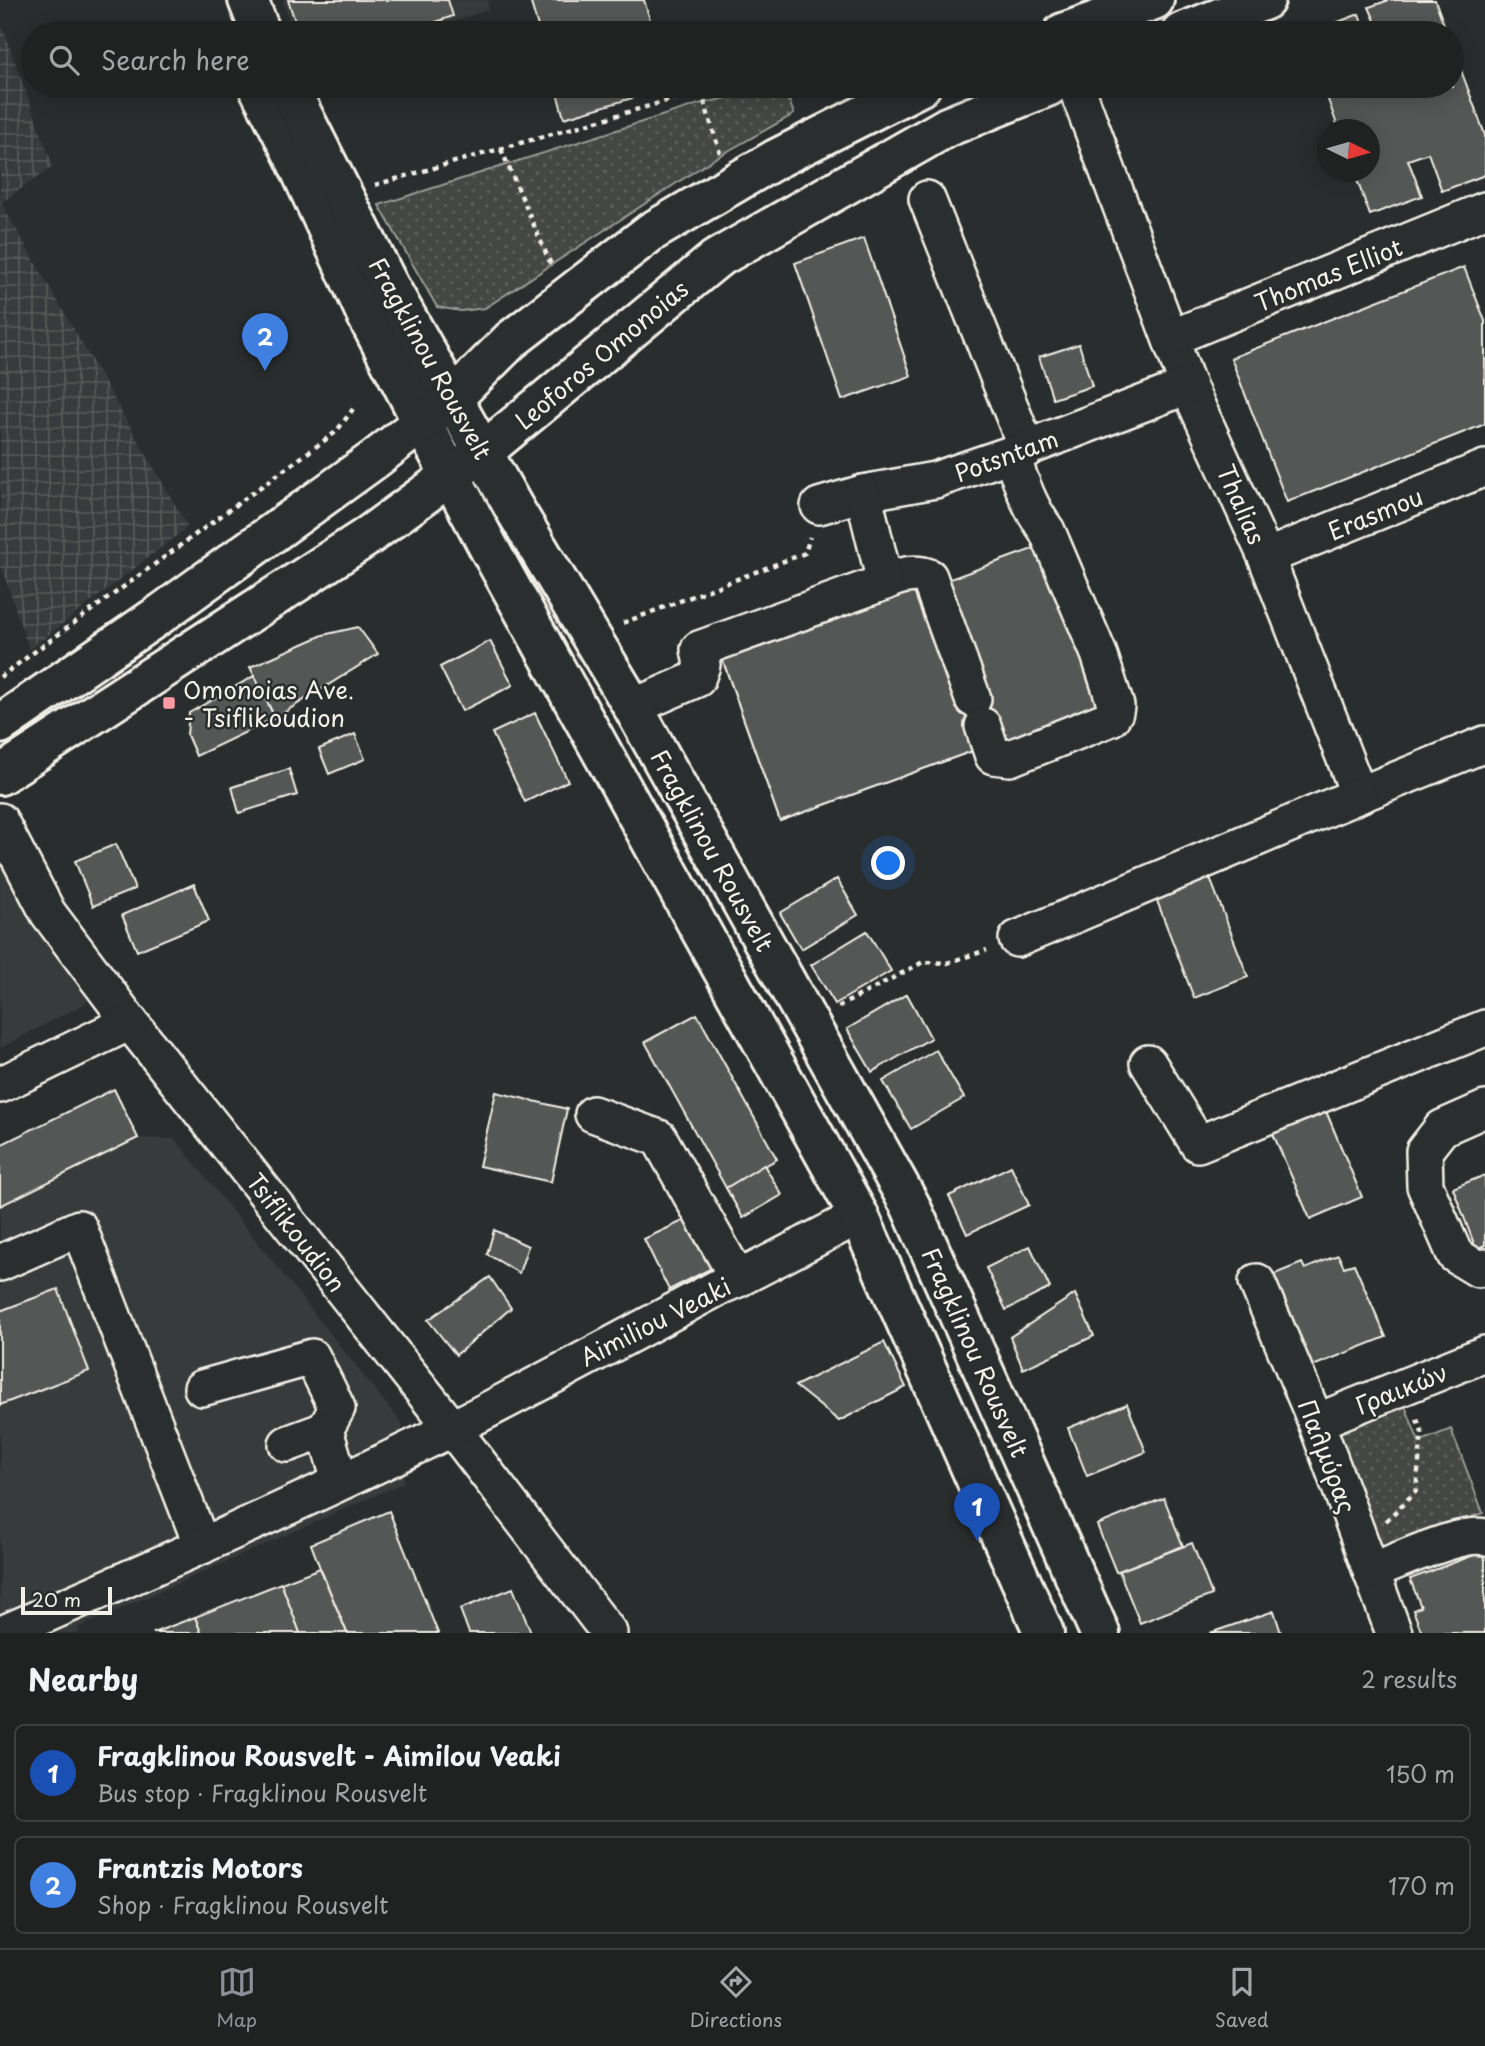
<!DOCTYPE html>
<html lang="en">
<head>
<meta charset="utf-8">
<style>
  body { margin:0; font-family:"Playpen Sans",sans-serif; background:#2d2f2f; color:#f1f3f6 }
  .compass { position:absolute; left:1317px; top:119px; width:63px; height:63px; border-radius:50%; background:#202222; box-shadow:0 4px 18px #0003; rotate:95deg }
  .scale { position:absolute; left:21px; bottom:18px; width:91px; box-sizing:border-box; padding-left:7px; border:4px solid #f4f1e8; border-top:0; font-size:19px; line-height:24px; white-space:nowrap; color:#f4f1e8; -webkit-text-stroke:5px #2a2d2e; paint-order:stroke }
  .you { position:absolute; left:889px; top:864px; width:24px; height:24px; margin:-18px; border:5px solid #fff; border-radius:50%; background:#1a73e8; box-shadow:0 0 0 10px #1a73e833 }
  .badge { display:grid; place-items:center; width:46px; height:46px; border-radius:50%; background:#8c9099; color:#fff; font-size:23px; font-weight:700 }
  .pin { position:absolute; translate:-50% -58px; filter:drop-shadow(0 2px 4px #0008) }
  .pin::after { content:''; position:absolute; top:37px; width:24px; height:21px; background:inherit; clip-path:polygon(0 0,100% 0,50% 100%) }
  .list { margin:0; padding:0; list-style:none }
  h2 { display:flex; justify-content:space-between; align-items:center; height:91px; margin:0; padding:0 28px; font-size:30px }
  h2 small { font-size:23px; font-weight:400; color:#a2a4a5 }
  .list li { display:grid; grid-template-columns:46px 1fr auto; gap:21px; align-items:center; box-sizing:border-box; height:98px; margin:0 14px 14px; padding:0 14px; border:2px solid #3d3f40; border-radius:10px }
  .list b { display:block; font-size:26px; white-space:nowrap }
  .list p { margin:0; font-size:23px; white-space:nowrap; color:#a2a4a5 }
  .list em { font-size:23px; font-style:normal; color:#a2a4a5 }
  .icon { flex:none; width:38px; height:38px; fill:none; stroke:currentColor; stroke-width:2; stroke-linecap:round; stroke-linejoin:round }
  .map { position:relative; flex:none; width:1485px; height:1633px; overflow:hidden }
  .search { position:absolute; background:#202222; box-shadow:0 4px 18px #0003; left:21px; right:21px; top:21px; height:77px; display:flex; align-items:center; gap:18px; box-sizing:border-box; padding:0 24px; border-radius:38px; color:#a2a4a5; font-size:26px }
  .sheet { height:315px; background:#202222 }
  nav { display:flex; justify-content:space-around; align-items:center; box-sizing:border-box; height:98px; border-top:2px solid #3d3f40; background:#202222; font-size:19px; color:#a2a4a5 }
  nav a { display:grid; justify-items:center; gap:4px }
  nav .on { color:#8c9099 }
  .map>svg:first-child { display:block }
</style>
</head>
<body>
<div class="map">
<svg width="1485" height="1633" viewBox="0 0 1485 1633">
  <defs>
    <pattern id="industrial-grid" width="8" height="8" patternUnits="userSpaceOnUse" patternTransform="scale(1.75)"><rect width="8" height="8" fill="#373a3a"/><path d="M0 4h8M4 0v8" fill="none" stroke="#555756"/></pattern>
    <pattern id="grass-dots" width="8" height="8" patternUnits="userSpaceOnUse" patternTransform="scale(1.75)"><rect width="8" height="8" fill="#444645"/><path d="M2 2h.1M6 6h.1" fill="none" stroke="#606160" stroke-width="1.8" stroke-linecap="round"/></pattern>
  </defs>
  <rect width="100%" height="100%" fill="#2a2d2e"/>
  <filter id="ink" filterUnits="userSpaceOnUse"><feTurbulence type="fractalNoise" baseFrequency=".0143" numOctaves="2"/><feDisplacementMap in="SourceGraphic" scale="14" xChannelSelector="R" yChannelSelector="G"/><feConvolveMatrix kernelMatrix="1 2 1 2 8 2 1 2 1" color-interpolation-filters="sRGB"/></filter>
  <g filter="url(#ink)">
    <g fill="#373a3a">
      <path d="M283,0h205v9l-63,24h-132z"/>
      <path d="M0,856l88,146 -88,46z"/>
      <path d="M138,1138l37,1 228,286 -8,31 10,26 -327,146 1,5h-79v-427z"/>
    </g>
    <path fill="url(#industrial-grid)" d="M0,21l53,145 -52,37 187,324 -159,123 -27,-82h-2z"/>
    <g fill="url(#grass-dots)" stroke="#9c9c96" stroke-width="2">
      <path d="M784,86l10,28 -82,46 -227,148 -24,3 -24,-4 -58,-102 320,-101z"/>
      <path d="M1402,1398l17,44 32,-13 32,84 -111,41 -34,-105 3,-18 10,-12z"/>
    </g>
    <g fill="#555756" stroke="#f4f1e8" stroke-width="2">
      <path d="M288,0h160l5,16 -49,17h-105z"/>
      <path d="M530,0h114l10,33h-114z"/>
      <path d="M1389,0h46l12,33h-138l50,-19 5,14 12,-5 -7,-16z"/>
      <path d="M1452,46l33,89v40l-43,16 -14,-38 -20,7 14,36 -52,19 -16,-43h16v-42h-31l-16,-44h129z"/>
      <path d="M555,86h114l1,1 -106,31z"/>
      <path d="M864,238l47,138 -69,24 -47,-137z"/>
      <path d="M1464,267l21,54v103l-198,78 -56,-144z"/>
      <path d="M1079,344l13,42 -39,13 -14,-42z"/>
      <path d="M1049,543l61,167 -108,39h-24l-198,72 -58,-163 198,-71 22,-5z"/>
      <path d="M920,587l58,162 -198,72 -58,-163z"/>
      <path d="M358,627l20,27 -103,64 -25,-51 73,-32z"/>
      <path d="M490,641l23,44 -51,26 -22,-44z"/>
      <path d="M254,676l21,42 -79,38 -9,-21 2,-22z"/>
      <path d="M535,713l33,68 -43,21 -33,-69z"/>
      <path d="M355,734l10,25 -36,15 -10,-25z"/>
      <path d="M289,769l8,26 -58,18 -7,-26z"/>
      <path d="M116,844l19,45 -42,17 -18,-45z"/>
      <path d="M1210,878l38,99 -54,21 -38,-100z"/>
      <path d="M837,879l21,36 -57,34 -21,-36z"/>
      <path d="M194,884l15,37 -72,30 -15,-36z"/>
      <path d="M867,931l24,40 -56,33 -24,-39z"/>
      <path d="M907,994l24,44 -59,34 -25,-43z"/>
      <path d="M697,1014l80,145 -51,29 -81,-146z"/>
      <path d="M936,1050l28,48 -53,31 -28,-48z"/>
      <path d="M114,1089l24,49 -138,68v-61z"/>
      <path d="M496,1092l71,17 -16,73 -72,-16z"/>
      <path d="M1323,1104l39,93 -52,22 -40,-92z"/>
      <path d="M764,1165l18,30 -39,23 -17,-30z"/>
      <path d="M1011,1166l18,39 -62,29 -18,-38z"/>
      <path d="M1485,1175v70l-9,4 -23,-61z"/>
      <path d="M685,1220l27,48 -43,22 -25,-51z"/>
      <path d="M494,1230l34,16 -9,27 -32,-19z"/>
      <path d="M1030,1246l20,42 -44,22 -20,-42z"/>
      <path d="M1338,1255l6,12 10,-3 32,73 -78,31 -36,-93 30,-12 3,6z"/>
      <path d="M490,1277l21,31 -55,47 -28,-35z"/>
      <path d="M58,1289l31,82 -89,34v-94z"/>
      <path d="M1075,1294l19,42 -71,33 -13,-32z"/>
      <path d="M884,1342l22,45 -67,34 -44,-35z"/>
      <path d="M1127,1404l19,48 -59,24 -19,-48z"/>
      <path d="M1164,1498l19,48 -67,26 -19,-47z"/>
      <path d="M389,1511l49,122h-91l-27,-65 -9,-24z"/>
      <path d="M1192,1543l20,52 -72,28 -21,-52z"/>
      <path d="M1482,1552l3,8v73h-63l-9,-23 8,-3 -11,-28z"/>
      <path d="M320,1568l27,65h-47l-19,-50z"/>
      <path d="M281,1583l19,50h-99l-6,-16z"/>
      <path d="M513,1588l18,45h-62l-9,-24z"/>
      <path d="M1274,1611l7,22h-71z"/>
      <path d="M195,1617l6,16h-48z"/>
    </g>
    <g fill="none" stroke-linecap="round" stroke-linejoin="round">
      <defs>
        <g id="minor">
          <path d="M1076,86l112,300 78,171 93,238 126,-51"/>
          <path d="M927,199l100,250"/>
          <path d="M1171,338l314,-128"/>
          <path d="M819,506l44,-13 72,-13 76,-26 177,-68"/>
          <path d="M1266,557l219,-89"/>
          <path d="M885,582c13,-6 30,-11 44,-5l44,122"/>
          <path d="M633,707l64,-28 5,-14 -3,-16 186,-67 -22,-89"/>
          <path d="M983,726l10,30 17,2 101,-40 4,-6 1,-6 -17,-52 -52,-123c-18,-24 -26,-49 -36,-77"/>
          <path d="M0,821l48,92 82,109 322,406 157,205"/>
          <path d="M1017,939l342,-144"/>
          <path d="M1148,1063l50,81 287,-116"/>
          <path d="M0,1085l130,-63"/>
          <path d="M1485,1109l-43,19 -18,23 1,35 30,69 23,14 7,-2"/>
          <path d="M593,1114l66,24 79,141"/>
          <path d="M0,1263l79,-35 123,318"/>
          <path d="M1257,1282l59,140 78,211"/>
          <path d="M202,1388l110,-31 25,51 -12,22 15,51"/>
          <path d="M1316,1422l169,-68"/>
          <path d="M287,1444l38,-14"/>
          <path d="M1371,1571c26,-9 89,-40 114,-34"/>
          <path d="M4,1633c149,-65 299,-131 445,-203 91,-46 182,-96 272,-144l17,-7 121,-63"/>
        </g>
        <g id="major">
          <path d="M248,0l13,33"/>
          <path d="M1063,33l91,-33"/>
          <path d="M1181,33l84,-33"/>
          <path d="M258,86l36,70 74,162 54,104 68,128 369,666 185,417"/>
          <path d="M288,86l100,198 126,224 119,199 277,498 190,428"/>
          <path d="M0,724l162,-111 213,-154 78,-61 58,-58 140,-108 125,-73 145,-73"/>
          <path d="M0,775l365,-237 118,-86 233,-193 231,-132 102,-41"/>
        </g>
      </defs>
      <use href="#minor" stroke="#f4f1e8" stroke-width="40"/>
      <use href="#major" stroke="#f4f1e8" stroke-width="44"/>
      <g stroke="#f4f1e8" stroke-width="4.5" stroke-dasharray="5 5" stroke-linecap="butt">
        <path d="M501,149l51,118"/>
        <path d="M375,185l326,-94 19,62"/>
        <path d="M623,623l182,-70 5,-16"/>
        <path d="M0,677l336,-245 17,-23"/>
        <path d="M838,1007l85,-45 24,1 40,-13"/>
        <path d="M1386,1521l30,-30 6,-59 -6,-15"/>
      </g>
      <use href="#minor" stroke="#2a2d2e" stroke-width="35"/>
      <use href="#major" stroke="#2a2d2e" stroke-width="38"/>
    </g>
  </g>
  <rect fill="#ff9aa2" stroke="#2a2d2e" stroke-width="2.5" x="162" y="696" width="14" height="14" rx="3.5"/>
  <g text-anchor="middle" dominant-baseline="central" stroke-width="5" stroke-linejoin="round" paint-order="stroke">
    <g font-size="24" fill="#f4f1e8" stroke="#2a2d2e">
      <text transform="translate(1328 274) rotate(-22)">Thomas Elliot</text>
      <text transform="translate(601 354) rotate(-40)">Leoforos Omonoias</text>
      <text transform="translate(431 358) rotate(61)">Fragklinou Rousvelt</text>
      <text transform="translate(1006 455) rotate(-20)">Potsntam</text>
      <text transform="translate(1242 504) rotate(66)">Thalias</text>
      <text transform="translate(1375 513) rotate(-22)">Erasmou</text>
      <text transform="translate(713 850) rotate(61)">Fragklinou Rousvelt</text>
      <text transform="translate(297 1232) rotate(52)">Tsiflikoudion</text>
      <text transform="translate(655 1321) rotate(-27)">Aimiliou Veaki</text>
      <text transform="translate(976 1352) rotate(66)">Fragklinou Rousvelt</text>
      <text transform="translate(1401 1388) rotate(-22)">Γραικών</text>
      <text transform="translate(1328 1456) rotate(69)">Παλμύρας</text>
    </g>
    <g font-size="24" fill="#f4f1e8" stroke="#2a2d2e" text-anchor="start">
      <text x="183" y="689">Omonoias Ave.<tspan x="183" dy="28">- Tsiflikoudion</tspan></text>
    </g>
  </g>
</svg>
<svg class="compass" viewBox="-18 -18 36 36"><path d="M0-13l5 13h-10z" fill="#e53935"/><path d="M0 13l5-13h-10z" fill="#a2a4a5"/></svg>
<div class="scale">20 m</div>
<div class="you"></div>
<div class="pin badge" style="left:977px;top:1541px;background:#1a4fb4">1</div>
<div class="pin badge" style="left:265px;top:371px;background:#3f7fe0">2</div>
<div class="search"><svg class="icon" aria-label="search" viewBox="0 0 24 24"><circle cx="10" cy="10" r="6"/><path d="M15 15l6 6"/></svg>Search here</div>
</div>
<section class="sheet">
<h2>Nearby<small>2 results</small></h2>
<ul class="list">
<li><span class="badge" style="background:#1a4fb4">1</span><div><b>Fragklinou Rousvelt - Aimilou Veaki</b><p>Bus stop · Fragklinou Rousvelt</p></div><em>150 m</em></li>
<li><span class="badge" style="background:#3f7fe0">2</span><div><b>Frantzis Motors</b><p>Shop · Fragklinou Rousvelt</p></div><em>170 m</em></li>
</ul>
</section>
<nav>
<a class="on"><svg class="icon" aria-label="map" viewBox="0 0 24 24"><path d="M3 6l6-2 6 2 6-2v14l-6 2-6-2-6 2zM9 4v14M15 6v14"/></svg>Map</a>
<a><svg class="icon" aria-label="directions" viewBox="0 0 24 24"><path d="M12 3l9 9-9 9-9-9zM9 14v-3h6M13 9l2 2-2 2"/></svg>Directions</a>
<a><svg class="icon" aria-label="saved" viewBox="0 0 24 24"><path d="M7 4h10v16l-5-4-5 4z"/></svg>Saved</a>
</nav>
</body>
</html>
